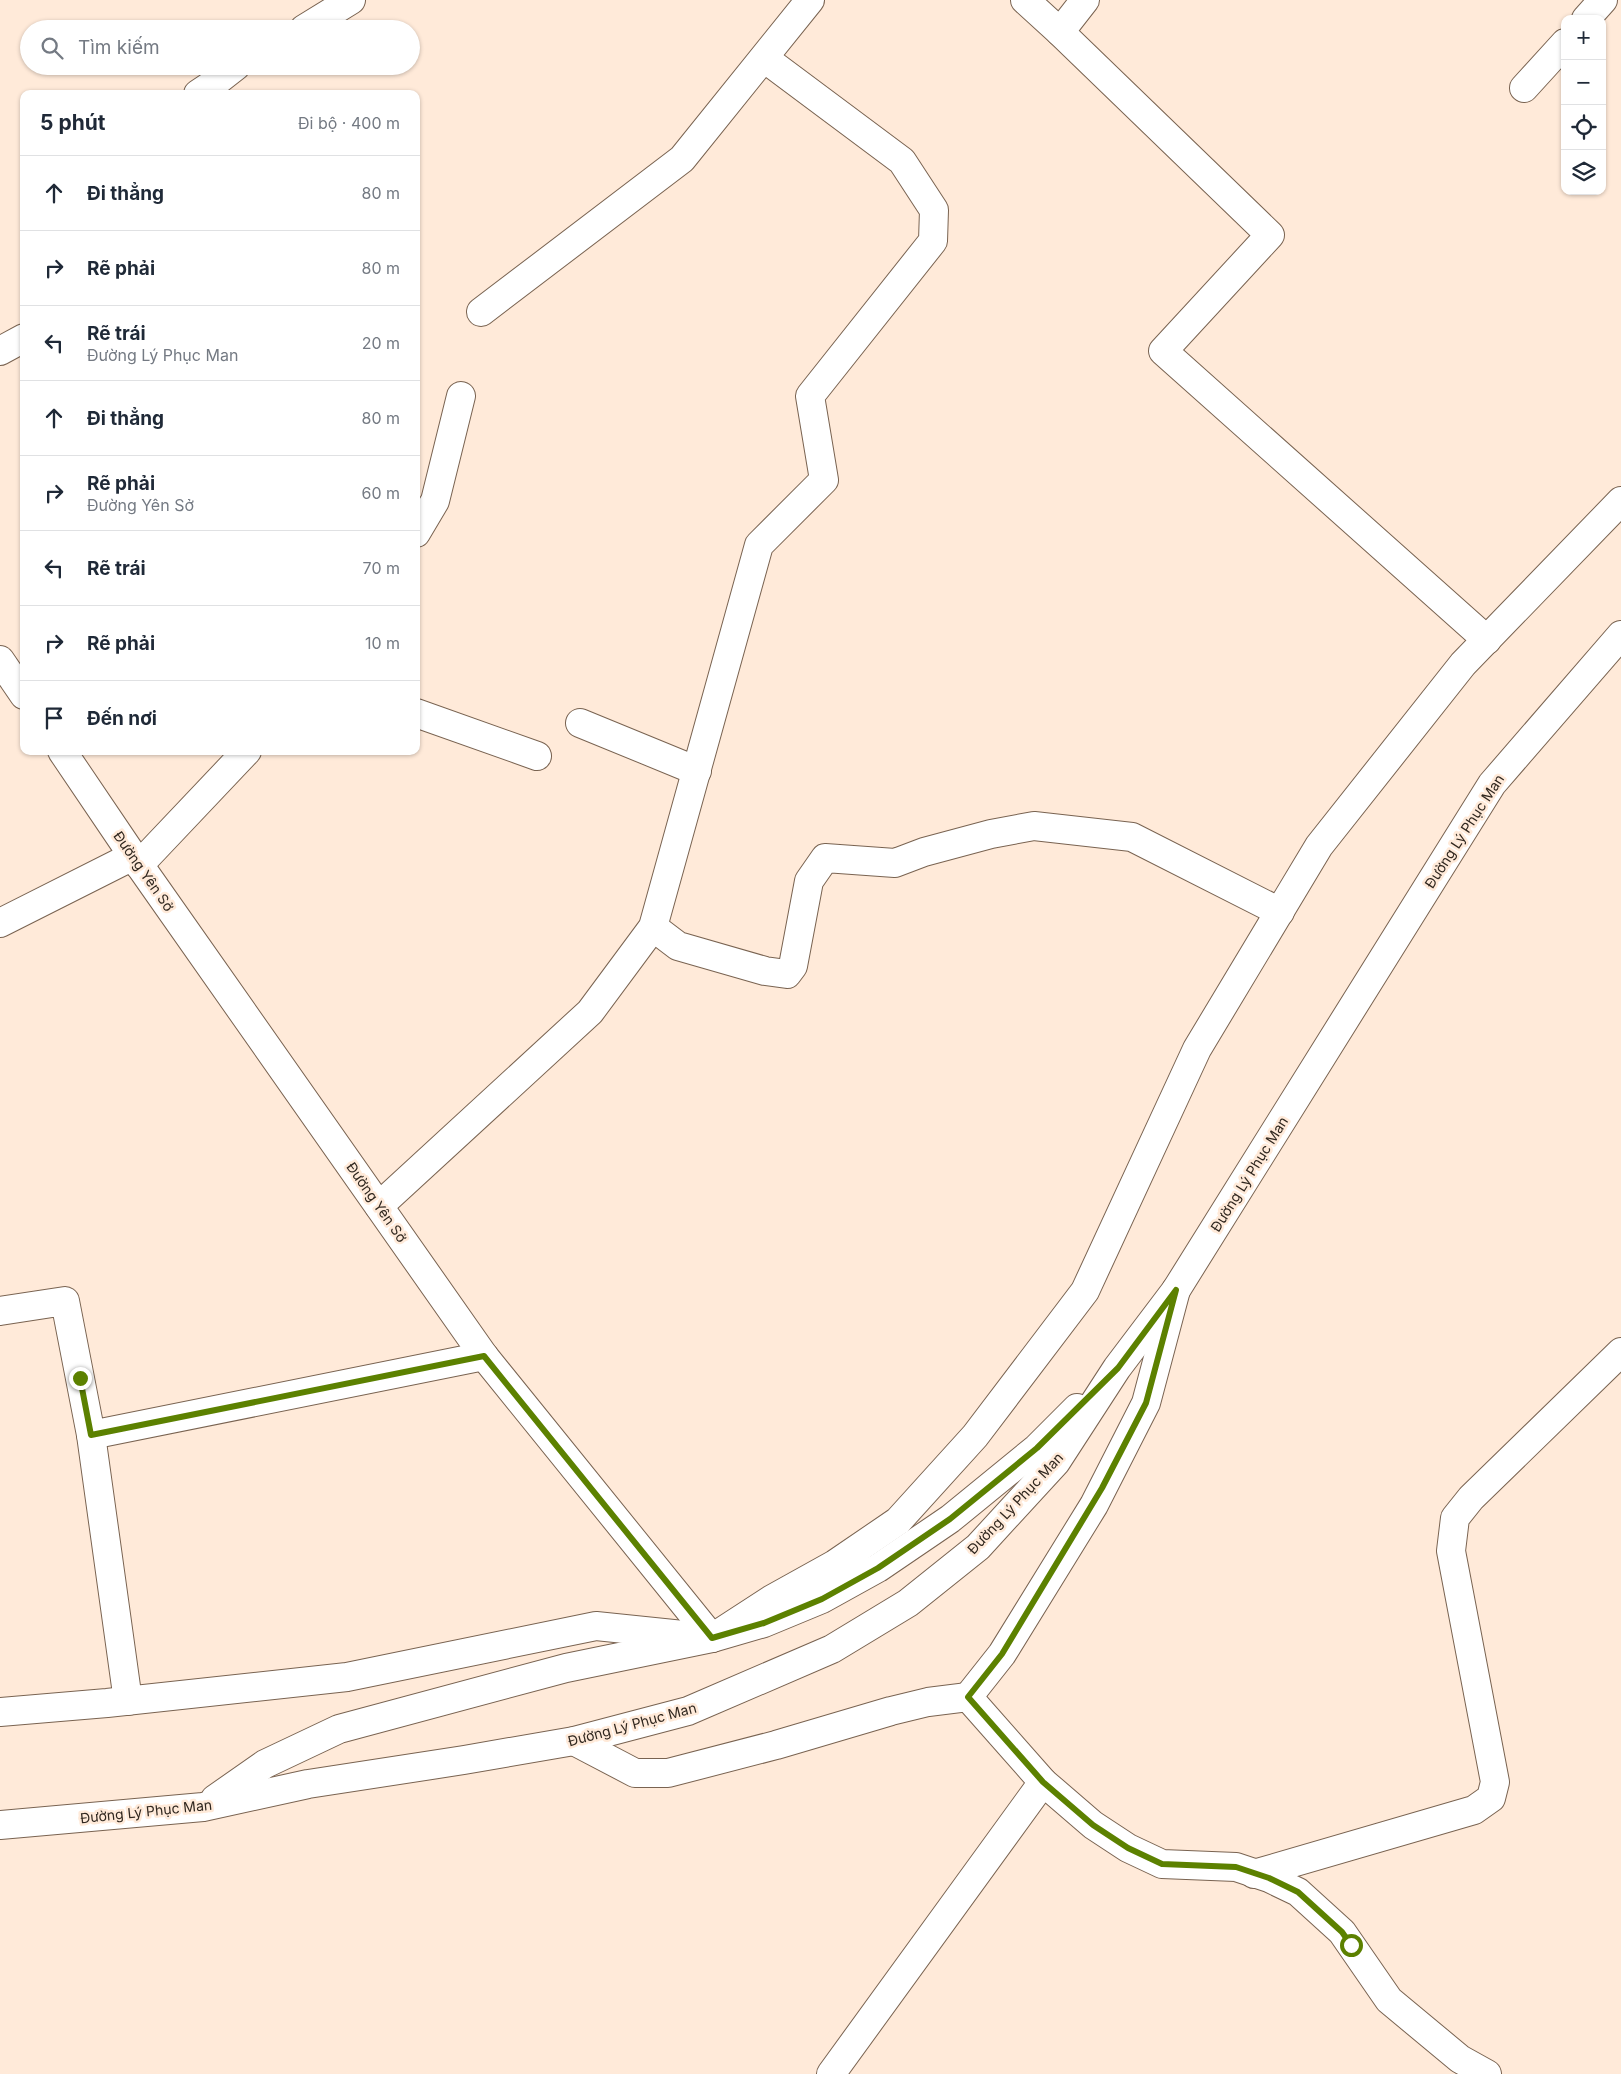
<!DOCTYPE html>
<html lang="vi">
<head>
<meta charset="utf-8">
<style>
  body { margin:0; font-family:Inter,sans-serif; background:#f6f6f7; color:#1f2937 }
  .controls { position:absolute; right:15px; top:15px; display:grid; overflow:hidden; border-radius:10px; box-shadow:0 1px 4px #0004 }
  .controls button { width:45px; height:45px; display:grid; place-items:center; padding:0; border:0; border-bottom:1px solid #e0e1e3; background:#fff; color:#1f2937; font:25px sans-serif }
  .stop { position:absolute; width:15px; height:15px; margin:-11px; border:4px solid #5c8100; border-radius:50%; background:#fff }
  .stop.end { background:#5c8100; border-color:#fff; box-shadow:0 1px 5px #0008 }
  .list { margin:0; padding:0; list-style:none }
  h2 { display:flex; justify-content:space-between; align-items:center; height:65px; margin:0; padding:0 20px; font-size:21px }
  h2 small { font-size:16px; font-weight:400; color:#747a83 }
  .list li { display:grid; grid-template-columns:32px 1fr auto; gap:15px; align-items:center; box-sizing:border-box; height:75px; padding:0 20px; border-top:1px solid #e0e1e3 }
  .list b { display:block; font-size:19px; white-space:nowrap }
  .list p { margin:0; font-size:16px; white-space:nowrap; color:#747a83 }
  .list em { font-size:16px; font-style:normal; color:#747a83 }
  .icon { flex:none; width:28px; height:28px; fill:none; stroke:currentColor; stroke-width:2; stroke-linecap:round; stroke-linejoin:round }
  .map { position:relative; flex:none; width:1621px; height:2074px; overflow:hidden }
  .search { position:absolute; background:#fff; box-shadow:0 1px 4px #0004; left:20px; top:20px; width:400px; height:55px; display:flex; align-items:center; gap:12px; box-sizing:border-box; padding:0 18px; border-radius:28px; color:#747a83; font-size:19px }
  .panel { position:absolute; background:#fff; box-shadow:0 1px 4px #0004; left:20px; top:90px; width:400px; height:665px; border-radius:10px }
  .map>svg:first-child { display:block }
</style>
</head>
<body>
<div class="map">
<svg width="1621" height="2074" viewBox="0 0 1621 2074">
  <rect width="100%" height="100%" fill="#ffead9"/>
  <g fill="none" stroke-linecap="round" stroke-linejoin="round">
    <defs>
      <g id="minor">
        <path d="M1025,0l35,32 210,203 -107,116 324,289"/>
        <path d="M1586,19l17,-19"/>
        <path d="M304,29l47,-29"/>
        <path d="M1060,32l25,-32"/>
        <path d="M1524,88l41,-45"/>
        <path d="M198,94l15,-10 23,-18"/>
        <path d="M481,312l201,-153 128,-159"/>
        <path d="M0,351l24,-13"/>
        <path d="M416,533l19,-32 26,-105"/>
        <path d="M0,660l24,35"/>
        <path d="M416,713l121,43"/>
        <path d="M580,723l117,48"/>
        <path d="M62,751l71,105 351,500 228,282"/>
        <path d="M139,865l108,-114"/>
        <path d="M0,923l133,-67"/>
        <path d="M653,927l25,19 87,25 22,3 6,-8 16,-85 16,-23 70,5 29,-11 67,-18 43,-8 98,11 148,75"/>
        <path d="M379,1206l211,-194 63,-85 106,-382 65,-65 -14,-84 123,-155 1,-31 -32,-49 -138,-103"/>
        <path d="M0,1311l65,-10 26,134 393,-79"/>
        <path d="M91,1435l37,266"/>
        <path d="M968,1697l34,-43 92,-149 52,-102 30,-113"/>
        <path d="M0,1712l107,-9 240,-26 249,-51 116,12 60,-39 63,-35 63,-43 77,-85 110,-145 112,-242 122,-203 144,-182 158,-163"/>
        <path d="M574,1741l61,32h33l108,-28 115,-34 37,-9 40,-5 75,85 -212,292"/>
        <path d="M1043,1782l50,43 35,23 34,16 74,3 33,11 29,14 44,40 47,68 71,59 27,15"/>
        <path d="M1254,1874l220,-64 17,-12 4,-16 -44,-231 4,-33 16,-20 150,-146"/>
      </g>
      <g id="major">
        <path d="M215,1799l50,-35 74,-35 227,-61 146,-30 52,-15 58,-24 56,-31 72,-49 87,-71 40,-40"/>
        <path d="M0,1825l203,-18 105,-23 156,-24 110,-19 114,-30 144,-62 76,-46 70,-56 78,-85 61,-94 59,-78 316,-506 129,-149"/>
      </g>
    </defs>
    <use href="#minor" stroke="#796351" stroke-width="30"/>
    <use href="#major" stroke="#796351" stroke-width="30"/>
    <use href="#minor" stroke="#fff" stroke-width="28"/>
    <use href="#major" stroke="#fff" stroke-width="28"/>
  </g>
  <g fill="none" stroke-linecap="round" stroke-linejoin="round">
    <path stroke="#5c8100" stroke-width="6" d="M80,1378l11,57 393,-79 228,282 52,-15 58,-24 56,-31 72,-49 87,-71 81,-80 58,-78 -30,113 -44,85 -100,166 -34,43 75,85 50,43 35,23 34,16 74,3 33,11 29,14 44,40 9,13"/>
  </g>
  <g text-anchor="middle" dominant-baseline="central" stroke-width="5" stroke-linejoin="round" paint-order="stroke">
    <g font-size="14" fill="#30271f" stroke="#ffead9">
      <text transform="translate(1464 831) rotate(-57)">Đường Lý Phục Man</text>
      <text transform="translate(144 871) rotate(55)">Đường Yên Sở</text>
      <text transform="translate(1249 1174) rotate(-58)">Đường Lý Phục Man</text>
      <text transform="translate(377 1202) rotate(55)">Đường Yên Sở</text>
      <text transform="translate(1015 1503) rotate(-47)">Đường Lý Phục Man</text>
      <text transform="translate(632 1724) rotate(-15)">Đường Lý Phục Man</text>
      <text transform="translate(146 1811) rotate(-6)">Đường Lý Phục Man</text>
    </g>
  </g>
</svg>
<div class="controls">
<button>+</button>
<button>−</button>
<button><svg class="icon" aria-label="locate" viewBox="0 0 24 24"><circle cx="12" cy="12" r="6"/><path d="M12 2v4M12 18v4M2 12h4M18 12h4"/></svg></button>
<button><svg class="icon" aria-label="layers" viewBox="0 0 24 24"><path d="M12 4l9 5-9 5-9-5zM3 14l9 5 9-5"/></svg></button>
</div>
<div class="stop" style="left:1351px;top:1945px"></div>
<div class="stop end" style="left:80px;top:1378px"></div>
<div class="search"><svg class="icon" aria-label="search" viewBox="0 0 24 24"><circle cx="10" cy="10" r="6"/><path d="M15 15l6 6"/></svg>Tìm kiếm</div>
<section class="panel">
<h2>5 phút<small>Đi bộ · 400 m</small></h2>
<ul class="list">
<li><svg class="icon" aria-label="ahead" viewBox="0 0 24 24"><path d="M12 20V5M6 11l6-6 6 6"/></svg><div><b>Đi thẳng</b></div><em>80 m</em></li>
<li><svg class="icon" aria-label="right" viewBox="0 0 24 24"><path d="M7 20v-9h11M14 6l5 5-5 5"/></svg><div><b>Rẽ phải</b></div><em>80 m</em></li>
<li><svg class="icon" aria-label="left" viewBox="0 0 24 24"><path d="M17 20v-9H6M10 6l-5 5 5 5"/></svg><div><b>Rẽ trái</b><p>Đường Lý Phục Man</p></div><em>20 m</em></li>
<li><svg class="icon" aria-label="ahead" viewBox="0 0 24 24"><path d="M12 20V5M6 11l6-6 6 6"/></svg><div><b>Đi thẳng</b></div><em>80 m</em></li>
<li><svg class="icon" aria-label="right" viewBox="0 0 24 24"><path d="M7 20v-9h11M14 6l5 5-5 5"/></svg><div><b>Rẽ phải</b><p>Đường Yên Sở</p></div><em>60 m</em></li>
<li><svg class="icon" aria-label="left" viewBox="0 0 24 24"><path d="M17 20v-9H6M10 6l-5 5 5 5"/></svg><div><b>Rẽ trái</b></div><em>70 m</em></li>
<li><svg class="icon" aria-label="right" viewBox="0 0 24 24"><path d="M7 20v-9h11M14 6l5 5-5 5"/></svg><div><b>Rẽ phải</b></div><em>10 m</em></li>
<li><svg class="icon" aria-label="arrive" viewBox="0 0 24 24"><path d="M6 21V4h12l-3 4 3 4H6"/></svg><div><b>Đến nơi</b></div></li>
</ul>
</section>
</div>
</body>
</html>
